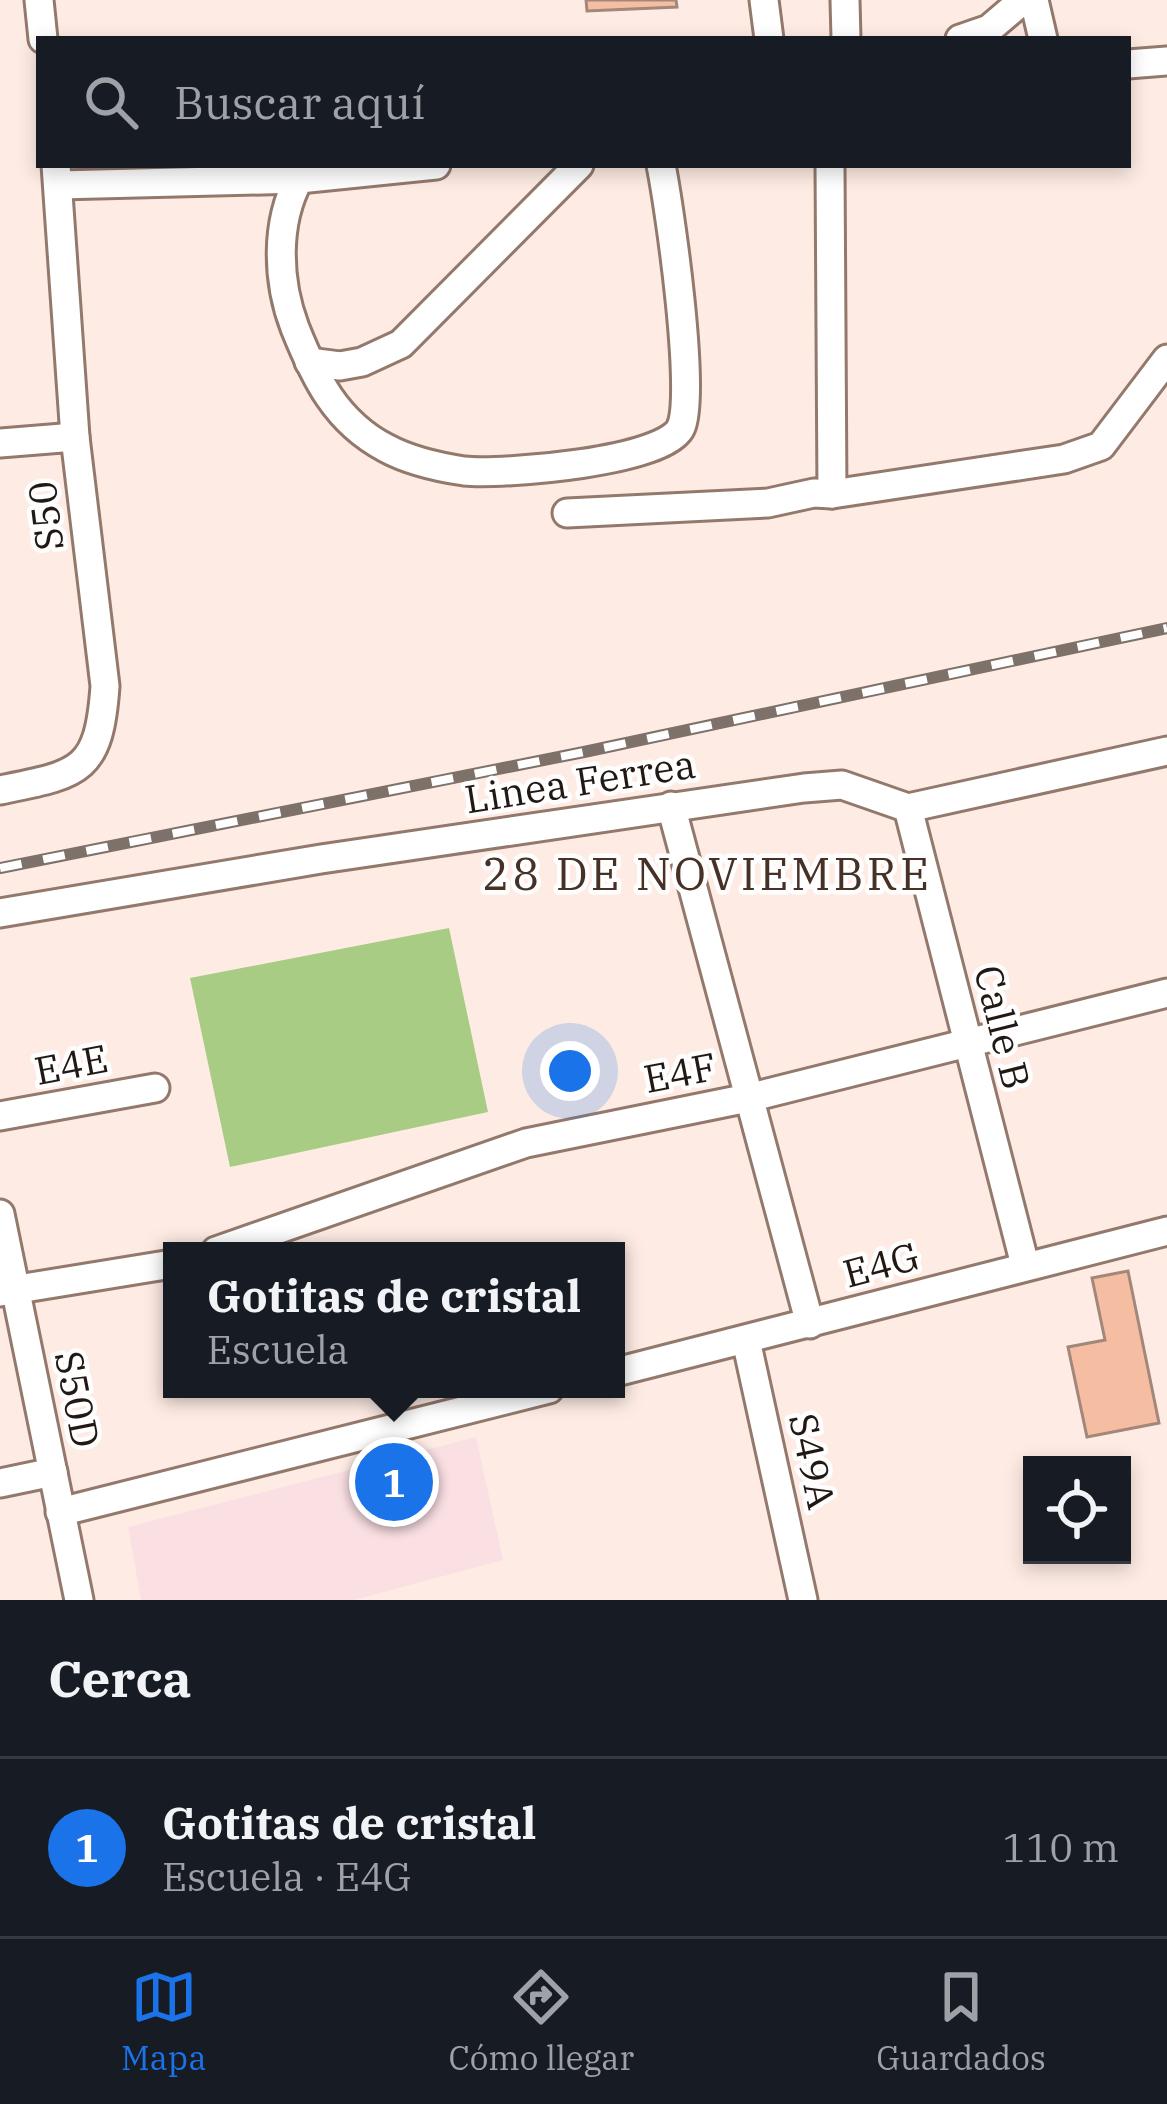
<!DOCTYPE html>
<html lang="es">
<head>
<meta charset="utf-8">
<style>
  body { margin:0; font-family:"IBM Plex Serif",serif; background:#20242c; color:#f1f3f6 }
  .controls { position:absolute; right:36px; bottom:36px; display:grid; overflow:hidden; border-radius:0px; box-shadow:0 6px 18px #0003 }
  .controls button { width:108px; height:108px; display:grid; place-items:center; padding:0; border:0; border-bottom:3px solid #363941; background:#171b24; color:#f1f3f6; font:60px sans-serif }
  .you { position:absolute; left:570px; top:1071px; width:42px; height:42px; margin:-30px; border:9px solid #fff; border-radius:50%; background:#1a73e8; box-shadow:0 0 0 18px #1a73e833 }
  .badge { display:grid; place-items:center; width:78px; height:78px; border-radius:50%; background:#1a73e8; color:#fff; font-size:39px; font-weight:700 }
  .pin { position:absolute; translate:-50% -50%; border:6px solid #fff; box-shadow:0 3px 12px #0006 }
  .popup { position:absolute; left:163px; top:1242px; width:462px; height:156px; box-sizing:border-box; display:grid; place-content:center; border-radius:0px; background:#171b24; filter:drop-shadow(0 3px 9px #0005); font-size:39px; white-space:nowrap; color:#9ea1a6 }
  .popup b { font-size:45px; color:#f1f3f6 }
  .popup::after { content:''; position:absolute; left:50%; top:100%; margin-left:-24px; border:24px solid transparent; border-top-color:#171b24 }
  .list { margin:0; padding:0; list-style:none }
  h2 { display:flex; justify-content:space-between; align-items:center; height:156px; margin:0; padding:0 48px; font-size:51px }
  h2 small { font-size:39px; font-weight:400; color:#9ea1a6 }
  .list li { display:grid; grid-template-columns:78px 1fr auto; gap:36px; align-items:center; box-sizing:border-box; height:180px; padding:0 48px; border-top:3px solid #363941 }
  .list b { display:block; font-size:45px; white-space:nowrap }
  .list p { margin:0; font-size:39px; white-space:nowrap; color:#9ea1a6 }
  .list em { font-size:39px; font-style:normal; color:#9ea1a6 }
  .icon { flex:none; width:66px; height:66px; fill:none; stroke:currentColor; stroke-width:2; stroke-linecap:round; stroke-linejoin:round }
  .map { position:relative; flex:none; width:1167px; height:1600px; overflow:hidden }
  .search { position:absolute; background:#171b24; box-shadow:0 6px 18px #0003; left:36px; right:36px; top:36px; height:132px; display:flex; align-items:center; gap:30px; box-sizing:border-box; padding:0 42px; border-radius:0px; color:#9ea1a6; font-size:45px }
  .sheet { height:336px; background:#171b24 }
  nav { display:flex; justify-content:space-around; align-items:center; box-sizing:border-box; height:168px; border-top:3px solid #363941; background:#171b24; font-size:33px; color:#9ea1a6 }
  nav a { display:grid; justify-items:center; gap:6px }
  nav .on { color:#1a73e8 }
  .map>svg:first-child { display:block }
</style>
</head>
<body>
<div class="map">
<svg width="1167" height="1600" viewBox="0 0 1167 1600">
  <rect width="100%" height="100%" fill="#feece4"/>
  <path fill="#fadfe3" d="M476,1437l27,123 -149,40h-213l-13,-73z"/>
  <path fill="#a8cc83" d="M449,928l39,184 -258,55 -40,-189z"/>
  <g fill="#f5bea3" stroke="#a2877a" stroke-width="3">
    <path d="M586,0h90l1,7 -90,4z"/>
    <path d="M1128,1271l31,152 -72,14 -19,-90 37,-7 -13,-62z"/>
  </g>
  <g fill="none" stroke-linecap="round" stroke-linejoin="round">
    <defs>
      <g id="minor">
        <path d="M39,0l4,39"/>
        <path d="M764,0l5,39"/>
        <path d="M845,0l1,39"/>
        <path d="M1034,0l9,39"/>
        <path d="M960,39l29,-10 34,-29"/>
        <path d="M1128,64l39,-3"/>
        <path d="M299,179c-24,44 -22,102 -4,149 20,50 41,94 91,120 24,13 51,19 78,23 37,4 203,-9 217,-44 15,-35 -11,-217 -20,-262"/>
        <path d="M59,185l240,-6 137,-14"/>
        <path d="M309,362l31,4 22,-4 39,-18 178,-179"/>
        <path d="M0,443l75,-6"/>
        <path d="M832,494l232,-35 37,-13 66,-87"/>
        <path d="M567,513l201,-10 46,-10 18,1 -2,-329"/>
        <path d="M0,790c79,-16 99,-17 105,-104l-30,-249 -19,-272"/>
        <path d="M671,806l139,518"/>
        <path d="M908,808l117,457"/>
        <path d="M0,913l321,-54 483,-71 38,-3 66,23 259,-57"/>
        <path d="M0,1116l155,-28"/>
        <path d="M0,1214l79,386"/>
        <path d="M216,1251l310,-108 222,-45 419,-105"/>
        <path d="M0,1292l172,-28"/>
        <path d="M746,1340l57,260"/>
        <path d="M616,1372l551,-141"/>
        <path d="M0,1483l53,-11"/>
        <path d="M60,1512l489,-123"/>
      </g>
    </defs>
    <use href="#minor" stroke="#93796c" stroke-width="33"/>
    <use href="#minor" stroke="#fff" stroke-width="27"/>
    <defs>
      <path id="rail" d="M0,868l584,-116 583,-124"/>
    </defs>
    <use href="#rail" stroke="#7e716a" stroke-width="12"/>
    <use href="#rail" stroke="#fefefe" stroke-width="8" stroke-dasharray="22" stroke-linecap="butt"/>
  </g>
  <g text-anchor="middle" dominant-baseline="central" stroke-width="9" stroke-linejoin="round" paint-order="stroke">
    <g font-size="39" fill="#221813" stroke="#fefefe">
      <text transform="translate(45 516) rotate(-97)">S50</text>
      <text transform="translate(580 781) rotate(-9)">Linea Ferrea</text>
      <text transform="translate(1003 1027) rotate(76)">Calle B</text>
      <text transform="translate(71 1064) rotate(-11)">E4E</text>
      <text transform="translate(680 1072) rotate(-11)">E4F</text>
      <text transform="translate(881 1264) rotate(-15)">E4G</text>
      <text transform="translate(78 1399) rotate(79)">S50D</text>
      <text transform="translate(813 1461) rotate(78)">S49A</text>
    </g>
    <g font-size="45" letter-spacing="3" fill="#473025" stroke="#fefefe">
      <text x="707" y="873">28 DE NOVIEMBRE</text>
    </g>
  </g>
</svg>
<div class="controls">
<button><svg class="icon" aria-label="locate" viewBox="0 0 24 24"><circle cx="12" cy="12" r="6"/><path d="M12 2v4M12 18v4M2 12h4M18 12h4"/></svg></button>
</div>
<div class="you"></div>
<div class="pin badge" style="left:394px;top:1482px">1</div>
<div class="popup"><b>Gotitas de cristal</b>Escuela</div>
<div class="search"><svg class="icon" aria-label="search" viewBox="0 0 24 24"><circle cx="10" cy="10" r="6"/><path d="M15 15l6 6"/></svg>Buscar aquí</div>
</div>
<section class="sheet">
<h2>Cerca<small></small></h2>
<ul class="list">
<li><span class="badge">1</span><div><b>Gotitas de cristal</b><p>Escuela · E4G</p></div><em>110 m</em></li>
</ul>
</section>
<nav>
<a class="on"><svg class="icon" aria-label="map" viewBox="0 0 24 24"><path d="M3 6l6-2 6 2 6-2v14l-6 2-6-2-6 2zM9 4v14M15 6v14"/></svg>Mapa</a>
<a><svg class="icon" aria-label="directions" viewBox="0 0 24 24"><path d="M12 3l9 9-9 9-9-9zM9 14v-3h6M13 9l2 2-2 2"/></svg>Cómo llegar</a>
<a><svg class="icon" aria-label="saved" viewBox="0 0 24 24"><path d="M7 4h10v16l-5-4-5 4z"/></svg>Guardados</a>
</nav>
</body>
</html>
